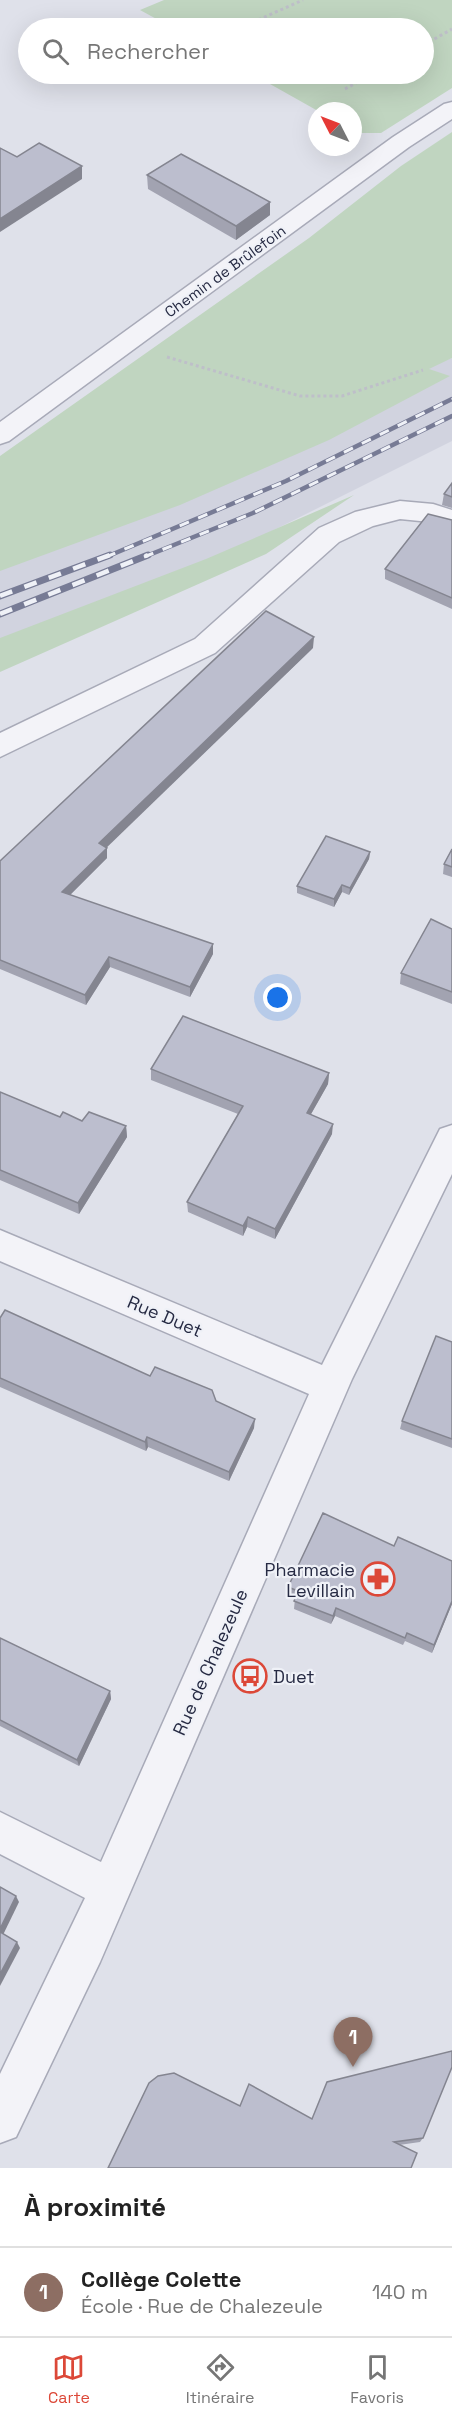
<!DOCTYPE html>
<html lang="fr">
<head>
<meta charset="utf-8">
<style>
  body { margin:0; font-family:"Space Grotesk",sans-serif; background:#f6f6f6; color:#222 }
  .compass { position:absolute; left:308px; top:102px; width:54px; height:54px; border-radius:50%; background:#fff; box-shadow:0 6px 24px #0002; rotate:312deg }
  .you { position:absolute; left:278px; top:998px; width:21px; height:21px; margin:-15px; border:4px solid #fff; border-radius:50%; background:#1a73e8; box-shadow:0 0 0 9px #1a73e833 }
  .badge { display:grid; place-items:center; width:39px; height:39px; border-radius:50%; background:#dc4838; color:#fff; font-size:20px; font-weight:700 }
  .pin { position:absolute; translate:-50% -50px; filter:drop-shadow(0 2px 3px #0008) }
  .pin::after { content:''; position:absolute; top:32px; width:21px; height:18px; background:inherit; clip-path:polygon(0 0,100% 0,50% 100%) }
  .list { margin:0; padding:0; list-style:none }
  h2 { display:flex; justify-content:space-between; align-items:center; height:78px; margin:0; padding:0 24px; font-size:26px }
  h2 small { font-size:20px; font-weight:400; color:#767676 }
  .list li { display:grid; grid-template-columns:39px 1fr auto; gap:18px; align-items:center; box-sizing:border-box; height:90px; padding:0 24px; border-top:2px solid #e0e0e0 }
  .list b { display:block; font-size:22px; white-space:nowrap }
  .list p { margin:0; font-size:20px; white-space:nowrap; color:#767676 }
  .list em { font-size:20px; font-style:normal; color:#767676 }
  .icon { flex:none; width:33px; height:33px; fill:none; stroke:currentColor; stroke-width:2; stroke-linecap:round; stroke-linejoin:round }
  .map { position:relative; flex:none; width:452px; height:2168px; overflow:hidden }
  .search { position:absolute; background:#fff; box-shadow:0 6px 24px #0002; left:18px; right:18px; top:18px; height:66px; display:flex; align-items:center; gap:15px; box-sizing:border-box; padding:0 21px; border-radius:33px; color:#767676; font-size:22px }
  .sheet { height:168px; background:#fff }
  nav { display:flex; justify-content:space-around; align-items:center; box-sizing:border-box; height:84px; border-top:2px solid #e0e0e0; background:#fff; font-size:16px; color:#767676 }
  nav a { display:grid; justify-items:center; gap:3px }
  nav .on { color:#dc4838 }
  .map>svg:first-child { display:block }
</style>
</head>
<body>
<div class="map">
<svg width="452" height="2168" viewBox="0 0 452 2168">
  <rect width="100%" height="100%" fill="#dfe1ea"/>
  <path fill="#d1d3df" d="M452,358v83l-452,226v-132z"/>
  <g fill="#c0d5c0">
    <path d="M164,0h288v88l-71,45h-25l-3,-2v-20h-35l-66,-37h172v-46h-251l-33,-18z"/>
    <path d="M452,132v226l-23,11 21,7 -121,64 -149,65 -180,66v-115l309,-218 92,-72z"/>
    <path d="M354,495l-88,59 -266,118v-34l206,-79z"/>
  </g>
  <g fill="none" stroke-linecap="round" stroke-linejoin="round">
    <defs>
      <g id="minor">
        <path d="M452,102v17l-43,28 -400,294 -9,3v-22l393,-285 51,-33z"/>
        <path d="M400,501l33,3 19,6v19l-22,-7 -30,-3 -27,7 -34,16 -124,111 -215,104v-24l195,-94 124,-111 36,-16z"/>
        <path d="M452,1125v49l-100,205 -252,583 -84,175 -16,6v-69l85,-176 -85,-44v-42l101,50 208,-468 -309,-133v-31l322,135 118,-236z"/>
      </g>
    </defs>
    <use href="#minor" stroke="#a8aab8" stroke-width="3"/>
    <g stroke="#bebfc9" stroke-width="3" stroke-dasharray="3 3" stroke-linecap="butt">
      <path d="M242,27l61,-27"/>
      <path d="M424,45l28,-16"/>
      <path d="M345,89l27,-15"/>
      <path d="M167,357l133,39h42l81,-26"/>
    </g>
    <use href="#minor" fill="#f3f3f8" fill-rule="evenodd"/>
    <defs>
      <g id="rail-far1">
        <path d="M106,557l180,-76 166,-82"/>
        <path d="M144,557l109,-44 199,-97"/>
      </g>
      <g id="rail">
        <path d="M0,596l110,-41"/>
        <path d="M0,614l148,-59"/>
      </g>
    </defs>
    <use href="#rail-far1" stroke="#777b95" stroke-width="4.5"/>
    <use href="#rail" stroke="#777b95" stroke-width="7"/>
    <use href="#rail-far1" stroke="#eff1f7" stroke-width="3" stroke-dasharray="10" stroke-linecap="butt"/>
    <use href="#rail" stroke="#eff1f7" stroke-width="4.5" stroke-dasharray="13" stroke-linecap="butt"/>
  </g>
  <g fill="#a2a3b1">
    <path d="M147,175l123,27v13l-34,25 -88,-51z"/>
    <path d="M452,483v25l-10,-3 2,-11z"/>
    <path d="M452,520v89l-67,-30v-10z"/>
    <path d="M313,648l-207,199 1,11 -37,37 143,49v10l-23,43 -80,-30 -24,38 -86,-36v-108z"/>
    <path d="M452,849v28l-9,-3 1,-10z"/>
    <path d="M370,852l-1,7 -20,36 -7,-3 -8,15 -37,-14v-7z"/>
    <path d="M452,929v75l-52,-20 1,-11z"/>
    <path d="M151,1069l178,4 -1,11 -17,30 21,20 -57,105 -28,-12 -4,9 -55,-24 -1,-10 51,-88 -87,-34z"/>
    <path d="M0,1092l60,25 66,9 1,11 -48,77 -79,-34z"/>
    <path d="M0,1318l216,83 38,27 -25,53 -81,-34 -2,4 -146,-64z"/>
    <path d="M452,1342v106l-52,-19 2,-8z"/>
    <path d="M288,1587l164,17 -20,49 -27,-12 -2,4 -68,-29 -4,8 -37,-15 1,-11 -8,-3z"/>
    <path d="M0,1638l110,53 1,8 -32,67 -79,-40z"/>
    <path d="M240,2106l72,13 111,19 -3,4 -21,3z"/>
  </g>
  <g fill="#848590">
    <path d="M82,166v13l-82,53v-13z"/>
    <path d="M270,202v13l-34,25v-14z"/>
    <path d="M314,637l-1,11 -213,206 -1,-11z"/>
    <path d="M107,848v10l-44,44 -1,-10z"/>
    <path d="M370,852l-1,7 -20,36 1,-7z"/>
    <path d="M342,885v7l-8,15v-8z"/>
    <path d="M213,944v10l-23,43v-10z"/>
    <path d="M109,957l1,10 -24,38 -1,-10z"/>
    <path d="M329,1073l-1,11 -22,39 1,-10z"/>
    <path d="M333,1124l-1,10 -57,105v-10z"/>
    <path d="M126,1126l1,11 -48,77 -1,-11z"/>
    <path d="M248,1217l-1,10 -4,9v-10z"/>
    <path d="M255,1419l-1,9 -25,53v-9z"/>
    <path d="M147,1437l1,10 -2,4 -1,-9z"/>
    <path d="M452,1601v3l-20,49 2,-8z"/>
    <path d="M336,1608l-1,8 -4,8 2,-8z"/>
    <path d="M110,1691l1,8 -32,67 -2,-6z"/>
    <path d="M16,1896l3,6 -17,35 -2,-4v-4z"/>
    <path d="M17,1942l3,6 -20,38v-12z"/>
  </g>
  <g fill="#bcbece" stroke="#848590" stroke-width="1.5">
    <path d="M39,143l43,23 -82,53v-71l17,9z"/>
    <path d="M181,154l89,48 -34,24 -89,-51z"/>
    <path d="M452,483v14l-8,-3z"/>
    <path d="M428,514l24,6v78l-67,-29z"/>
    <path d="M266,611l48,26 -215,206 8,5 -45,44 151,52 -23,43 -81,-30 -24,38 -85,-35v-99z"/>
    <path d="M326,836l44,16 -20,36 -8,-3 -8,14 -37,-13z"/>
    <path d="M452,849v18l-8,-3z"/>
    <path d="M431,919l21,10v63l-51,-19z"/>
    <path d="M183,1016l146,57 -22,40 26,11 -58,105 -27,-12 -5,9 -56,-24 56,-96 -92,-37z"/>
    <path d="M0,1092l60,25 3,-5 19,9 7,-9 37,14 -48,77 -78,-33z"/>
    <path d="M5,1310l145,66 5,-9 57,23 4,11 39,18 -26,53 -82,-35 -2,5 -145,-64v-60z"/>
    <path d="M436,1336l16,6v97l-50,-18z"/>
    <path d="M323,1513l71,33 4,-9 54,24v40l-18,44 -27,-12 -2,5 -69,-30 -3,8 -39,-15 4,-10 -10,-4z"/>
    <path d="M0,1638l110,53 -33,69 -77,-40z"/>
    <path d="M0,1887l16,9 -16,33z"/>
    <path d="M0,1932l17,10 -17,32z"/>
    <path d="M452,2051v16l-29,71 -29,4 23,11 -6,15h-303l41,-85 9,-7 16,-3 66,33 9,-22 63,35 15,-37z"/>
  </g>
  <defs>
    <symbol id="pharmacy-ring" viewBox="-11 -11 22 22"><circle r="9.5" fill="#eff1f7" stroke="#dc4838" stroke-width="1.5"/><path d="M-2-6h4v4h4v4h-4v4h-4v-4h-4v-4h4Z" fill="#dc4838"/></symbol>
    <symbol id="bus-ring" viewBox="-11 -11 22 22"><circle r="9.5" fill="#eff1f7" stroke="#dc4838" stroke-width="1.5"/><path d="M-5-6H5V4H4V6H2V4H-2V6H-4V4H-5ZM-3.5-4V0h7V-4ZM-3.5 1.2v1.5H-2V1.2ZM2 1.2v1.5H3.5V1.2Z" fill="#dc4838"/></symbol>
  </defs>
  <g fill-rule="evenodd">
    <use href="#pharmacy-ring" x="359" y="1560" width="38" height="38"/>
    <use href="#bus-ring" x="231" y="1657" width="38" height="38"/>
  </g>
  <g text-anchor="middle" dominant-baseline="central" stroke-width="4.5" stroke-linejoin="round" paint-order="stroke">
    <g font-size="15" fill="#262a43" stroke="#eff1f7">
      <text transform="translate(225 271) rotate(-36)">Chemin de Brûlefoin</text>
    </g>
    <g font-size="18" fill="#262a43" stroke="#eff1f7">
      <text transform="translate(165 1316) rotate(23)">Rue Duet</text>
      <text transform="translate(210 1662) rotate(-66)">Rue de Chalezeule</text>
    </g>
    <g font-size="18" fill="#262a43" stroke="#eff1f7" text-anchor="end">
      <text x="355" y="1569">Pharmacie<tspan x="355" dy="21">Levillain</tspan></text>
      <text x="273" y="1676" text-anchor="start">Duet</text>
    </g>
  </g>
</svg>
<svg class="compass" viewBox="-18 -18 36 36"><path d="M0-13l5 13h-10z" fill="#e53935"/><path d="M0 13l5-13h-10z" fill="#767676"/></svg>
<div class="you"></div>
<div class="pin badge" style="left:353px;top:2067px;background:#8d6e63">1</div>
<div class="search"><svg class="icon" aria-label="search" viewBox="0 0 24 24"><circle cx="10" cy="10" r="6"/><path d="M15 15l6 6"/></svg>Rechercher</div>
</div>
<section class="sheet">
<h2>À proximité<small></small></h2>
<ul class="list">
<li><span class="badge" style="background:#8d6e63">1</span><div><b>Collège Colette</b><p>École · Rue de Chalezeule</p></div><em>140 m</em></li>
</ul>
</section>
<nav>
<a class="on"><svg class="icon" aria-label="map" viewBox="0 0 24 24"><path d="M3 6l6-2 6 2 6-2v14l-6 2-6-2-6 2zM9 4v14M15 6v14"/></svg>Carte</a>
<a><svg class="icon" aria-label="directions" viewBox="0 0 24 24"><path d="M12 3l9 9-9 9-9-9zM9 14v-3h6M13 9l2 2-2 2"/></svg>Itinéraire</a>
<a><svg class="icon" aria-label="saved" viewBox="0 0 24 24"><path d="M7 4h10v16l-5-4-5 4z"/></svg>Favoris</a>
</nav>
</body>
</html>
